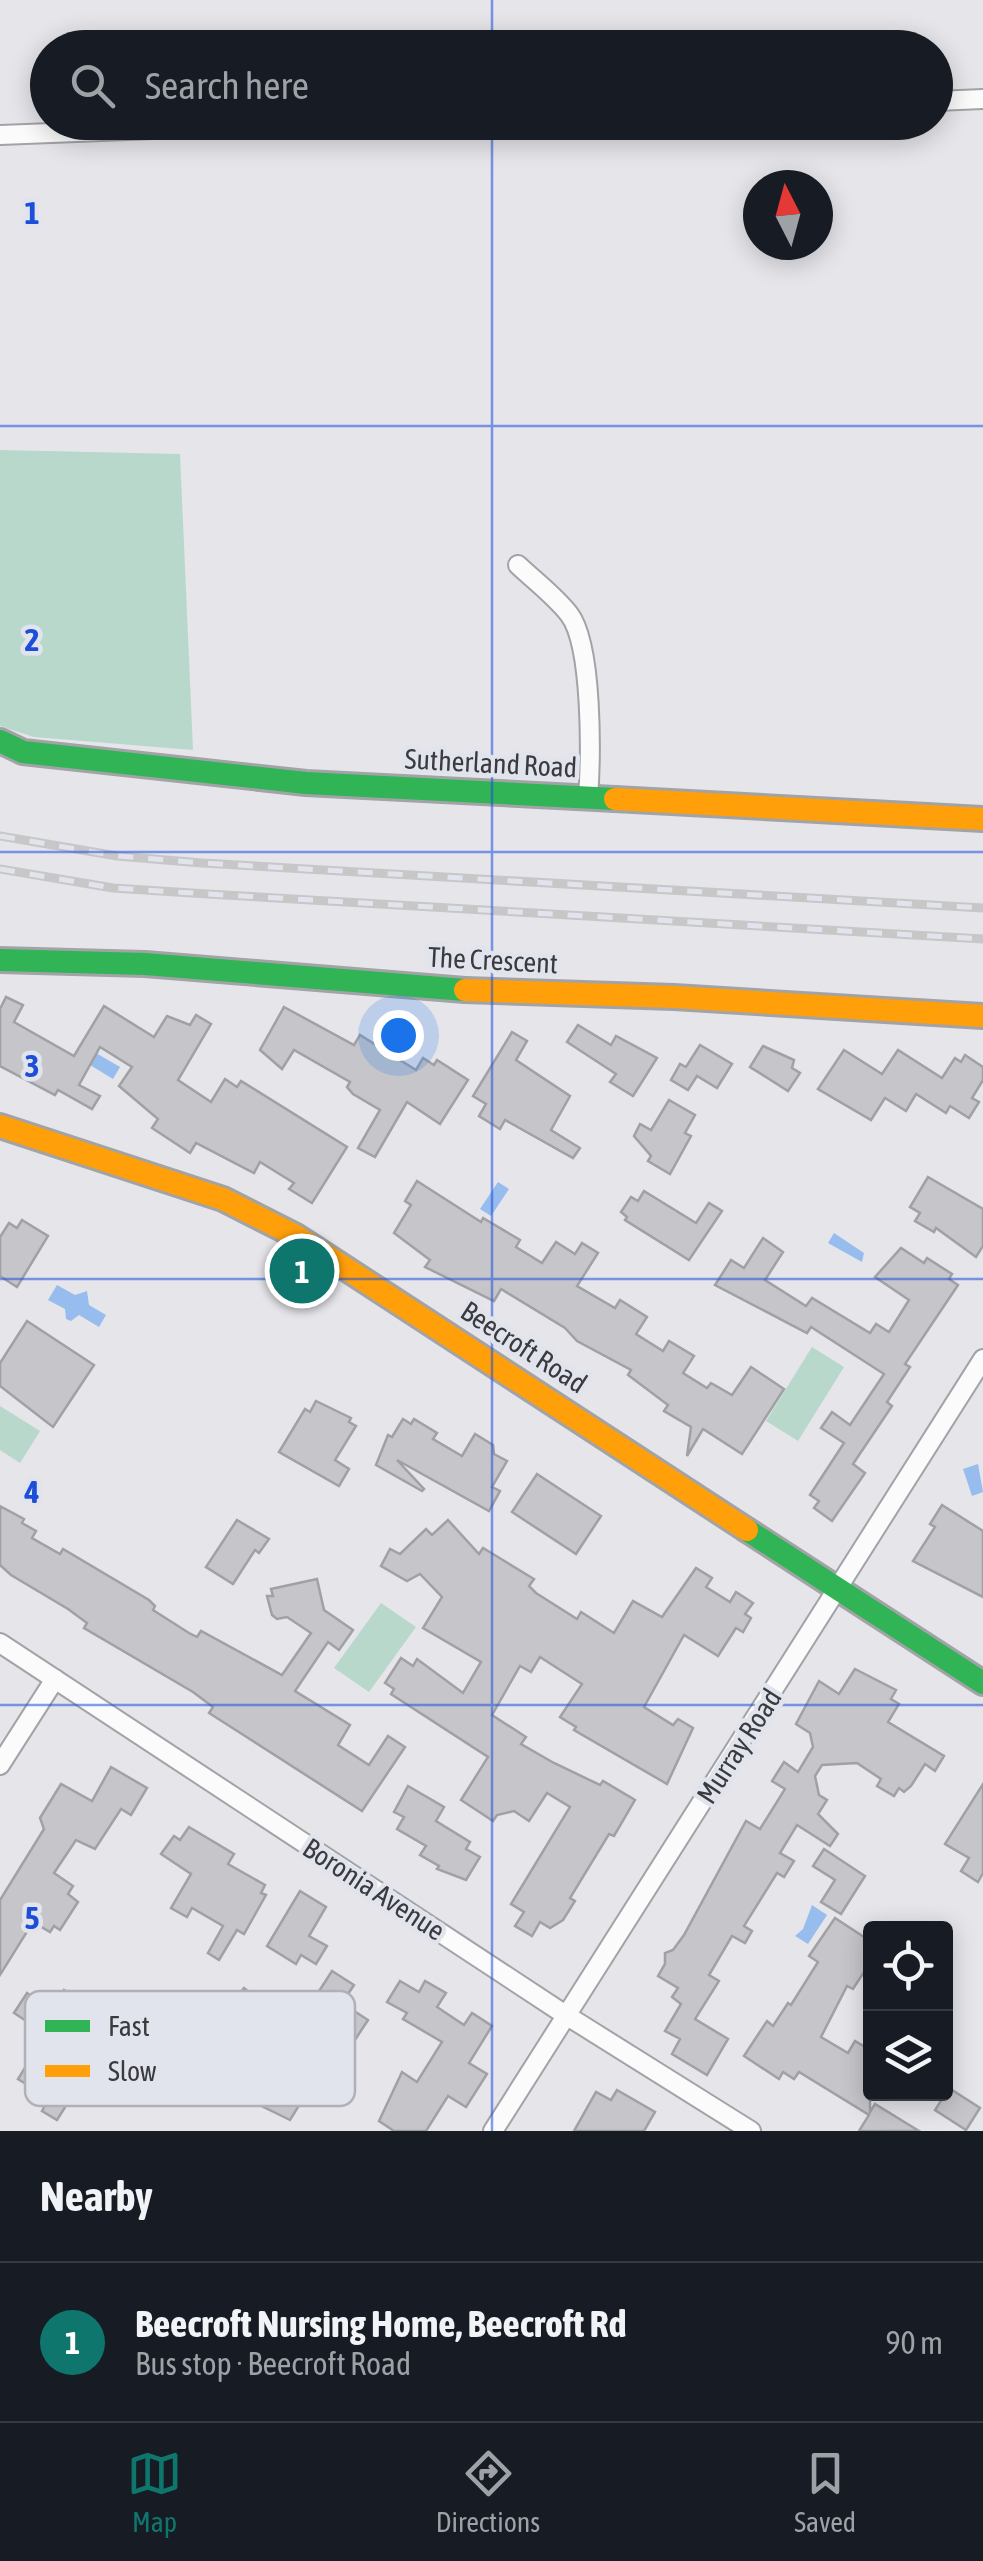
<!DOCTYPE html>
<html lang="en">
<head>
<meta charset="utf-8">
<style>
  body { margin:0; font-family:"Asap Condensed",sans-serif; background:#20242c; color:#f1f3f6 }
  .controls { position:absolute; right:30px; bottom:30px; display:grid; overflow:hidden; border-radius:10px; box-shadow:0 5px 25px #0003 }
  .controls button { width:90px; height:90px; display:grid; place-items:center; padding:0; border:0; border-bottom:2px solid #363941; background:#171b24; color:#f1f3f6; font:50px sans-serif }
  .compass { position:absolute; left:743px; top:170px; width:90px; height:90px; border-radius:50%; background:#171b24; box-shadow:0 5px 25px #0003; rotate:354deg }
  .you { position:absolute; left:398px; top:1035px; width:35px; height:35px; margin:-25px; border:8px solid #fff; border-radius:50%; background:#1a73e8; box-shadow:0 0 0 15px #1a73e833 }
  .badge { display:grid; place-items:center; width:65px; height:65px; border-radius:50%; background:#0f766e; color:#fff; font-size:32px; font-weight:700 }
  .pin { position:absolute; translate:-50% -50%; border:5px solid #fff; box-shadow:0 2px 10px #0006 }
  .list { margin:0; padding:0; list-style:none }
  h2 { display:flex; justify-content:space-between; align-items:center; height:130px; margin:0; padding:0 40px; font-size:42px }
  h2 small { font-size:32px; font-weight:400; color:#9ea1a6 }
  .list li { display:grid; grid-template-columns:65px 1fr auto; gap:30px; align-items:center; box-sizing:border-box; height:160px; padding:0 40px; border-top:2px solid #363941 }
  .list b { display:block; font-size:38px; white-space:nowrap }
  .list p { margin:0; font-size:32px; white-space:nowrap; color:#9ea1a6 }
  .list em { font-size:32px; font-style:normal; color:#9ea1a6 }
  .icon { flex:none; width:55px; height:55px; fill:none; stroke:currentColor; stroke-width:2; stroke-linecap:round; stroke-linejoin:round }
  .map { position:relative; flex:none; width:983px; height:2131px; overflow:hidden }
  .search { position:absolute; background:#171b24; box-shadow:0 5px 25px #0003; left:30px; right:30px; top:30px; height:110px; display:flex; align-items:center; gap:25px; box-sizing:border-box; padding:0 35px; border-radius:55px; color:#9ea1a6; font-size:38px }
  .sheet { height:290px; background:#171b24 }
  nav { display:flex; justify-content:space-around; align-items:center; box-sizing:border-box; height:140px; border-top:2px solid #363941; background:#171b24; font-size:28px; color:#9ea1a6 }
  nav a { display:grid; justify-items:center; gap:5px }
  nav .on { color:#0f766e }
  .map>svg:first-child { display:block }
</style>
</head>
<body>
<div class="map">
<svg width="983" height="2131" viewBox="0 0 983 2131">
  <rect width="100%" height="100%" fill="#e5e5ea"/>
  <g fill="#b8d8cc">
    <path d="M0,450l180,4 13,296 -159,-13 -34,-11z"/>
    <path d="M812,1347l32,20 -46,74 -32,-20z"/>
    <path d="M0,1406l40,25 -20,32 -20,-13z"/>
    <path d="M381,1603l35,24 -47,65 -35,-24z"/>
  </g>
  <g fill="#97bcee">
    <path d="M96,1053l24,14 -7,12 -23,-14z"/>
    <path d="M498,1182l11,7 -18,27 -11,-7z"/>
    <path d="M834,1233l30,20 -2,9 -34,-19z"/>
    <path d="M57,1285l18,10 12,-4 2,14 17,10 -7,12 -20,-12 -8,6 -5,-2 -1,-10 -17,-9z"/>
    <path d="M978,1464l5,28 -11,4 -9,-27z"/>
    <path d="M812,1905l15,10 -19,29 -13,-8 8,-7z"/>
  </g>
  <g fill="#c6c6ca" stroke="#a0a1a5" stroke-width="2.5">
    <path d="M6,997l17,8 -9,17 60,34 30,-50 50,31 13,-21 23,9 6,-10 15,9 -33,56 33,22 14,-23 12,8 4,-6 106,66 -35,56 -23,-14 5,-6 -34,-21 -6,11 -58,-30 -6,10 -38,-25 6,-9 -39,-33 13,-19 -32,-20 -21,38 21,11 -8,13 -34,-19 -3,5 -55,-29v-57z"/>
    <path d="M284,1007l70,38 6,-10 56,35 7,-12 11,7 3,-5 31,20 -28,44 -33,-22 -32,55 -17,-9 22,-38 -27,-16 -6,-7 3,-5 -56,-32 -12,19 -22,-19z"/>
    <path d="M578,1025l33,20 5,-9 41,22 -24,38 -23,-14 6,-8 -49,-32z"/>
    <path d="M512,1032l15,9 -11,19 54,36 -19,34 29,18 -7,10 -68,-38 -5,9 -21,-13 7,-12 -13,-8z"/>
    <path d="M700,1045l32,19 -15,24 -20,-12 -9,14 -17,-10 9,-16 6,3z"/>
    <path d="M763,1046l31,14 -2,8 8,5 -12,18 -38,-24z"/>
    <path d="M844,1050l38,24 16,-24 44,28 13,-20 6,4 4,-7 18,12v13l-11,18 7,4 -10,16 -19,-12 -4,7 -30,-19 -10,17 -21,-13 -14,22 -53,-31z"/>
    <path d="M669,1100l26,15 -10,18 6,3 -21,38 -22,-13 3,-5 -17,-20 6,-12 11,6z"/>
    <path d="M928,1177l55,32v37l-7,11 -40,-29 -2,4 -19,-11 5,-8 -10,-6z"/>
    <path d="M417,1181l64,41 2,-4 37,22 -4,7 26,16 14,-21 19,12 7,-11 16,10 -21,33 38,22 5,-8 27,17 -11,17 27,17 6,-10 25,15 -11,17 24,15 4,-5 21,12 19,-28 33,22 -42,65 -39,-25 -16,27 4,-29 -27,-16 4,-6 -40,-30 3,-5 -54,-29 -12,-13 -64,-39 -7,12 -69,-34 5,-7 -36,-27 17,-28 -6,-4z"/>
    <path d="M644,1191l52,32 13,-20 13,8 -33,49 -64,-40 2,-3 -6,-5 10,-15 7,4z"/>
    <path d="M22,1220l26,16 -31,51 -17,-11v-39l9,-14 8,5z"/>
    <path d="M763,1238l20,14 -18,28 41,26 6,-8 58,35 6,-9 13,8 20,-32 -34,-23 26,-29 23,15 3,-5 25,16 -3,5 9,6 -53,79 5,3 -23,35 5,4 -39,58 12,9 -33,48 -18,-13 5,-7 -9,-6 34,-52 -23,-15 11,-16 18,13 34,-51 -73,-47 -4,6 -92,-48 16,-25 13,8z"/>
    <path d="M27,1321l67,44 -41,62 -53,-41v-23z"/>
    <path d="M316,1401l35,17 -2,4 7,4 -21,34 14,9 -10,17 -60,-34 26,-43 5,3z"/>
    <path d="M403,1419l8,5 3,-5 23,14 -4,6 29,17 13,-22 18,11 1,9 13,7 -15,26 8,4 -11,20 -92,-51 27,29 -2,2 -46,-26 12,-30 4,2z"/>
    <path d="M537,1474l64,42 -25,38 -64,-42z"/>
    <path d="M942,1505l41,26v66l-70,-36 22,-34 -5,-3z"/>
    <path d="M0,1506l24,13 -2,4 14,8 -4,7 28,16 3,-5 86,51 6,6 -2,4 36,23 8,4 4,-6 81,44 29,-42 -24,-16 -10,2 -5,-4 -5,-19h6l-2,-7 46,-10 7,31 29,20 -14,20 -11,-8 -33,49 55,34 -12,20 31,20 19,-29 17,11 -43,64 -153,-98 4,-6 -20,-15 -109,-64 3,-5 -19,-14 -57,-34 -11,-10z"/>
    <path d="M237,1520l32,19 -10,14 -4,-3 -22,34 -27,-17z"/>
    <path d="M448,1520l31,34 4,-6 51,31 -5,7 7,7 41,26 4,-7 33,21 19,-32 29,16 34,-49 16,10 -6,9 24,15 6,-10 17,11 -8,11 6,4 -8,14 -7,-4 -18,28 -34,-21 -40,72 29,18 5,-6 15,9 -26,56 -93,-54 2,-3 -16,-10 22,-33 -42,-27 -9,15 -11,-6 -28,49 34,22 -5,7 33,19 46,22 3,-4 32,19 -21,36 -5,-2 -39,64 5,3 -12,19 -13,8 -10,-6 -8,14 -17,-10 9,-14 -13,-8 59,-97 -23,-14 -18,28 -15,-10 -17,4 -4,6 -32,-21 27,-43 -97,-63 3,-5 -9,-6 16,-25 12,8 4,-7 46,34 18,-31 -58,-34 19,-31 -22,-23 -13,7 -26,-15 9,-17 10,5 26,-25 6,6z"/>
    <path d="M855,1669l41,21 -5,9 8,5 -11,18 56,34 -9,15 -10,-7 -14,22 -7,6 -5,-4 -5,8 -17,-10 4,-7 -24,-16 -35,2 -7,11 4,19 8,5 -9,14 20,20 -8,12 -33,-21 -17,28 14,8 -10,16 -7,-4 -33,53 8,5 -7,12 -13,-7 -23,39 10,6 -24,38 33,20 -21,36 -35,-21 8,-15 -15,-8 16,-27 -9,-7 6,-9 -20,-12 7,-12v-11l8,-3 11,-15 62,-114 14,8 25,-40 -13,-8 12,-19 14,10 15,-25 -3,-14 -14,-9 23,-43 20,13z"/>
    <path d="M111,1767l36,21 -16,27 -10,-6 -26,40 -19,-9 -22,33 19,13 -5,8 10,8 -18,28 -6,-4 -4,6 -17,-10 -33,53v-75l44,-71 -4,-11 21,-34 31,17z"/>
    <path d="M983,1784v89l-5,9 -17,-11 8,-13 -24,-14z"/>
    <path d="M408,1786l36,21 -8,14 34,21 -4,7 14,8 -14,23 -29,-11 2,-3 -19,-11 6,-9 -29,-17 7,-12 -10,-5z"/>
    <path d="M189,1827l45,27 -6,10 37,21 -4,8 5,2 -22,39 -7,-4 -18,30 -11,-7 15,-27 -31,-18 -5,9 -16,-9 20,-34 -30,-20 13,-18 6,4z"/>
    <path d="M824,1849l41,27 -24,38 -20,-12 14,-22 -22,-14z"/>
    <path d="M300,1891l26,16 -17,29 18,10 -11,18 -15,-9 -5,9 -29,-18z"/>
    <path d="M835,1918l35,23v22l-17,26 -6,-3 -26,51 27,16 7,-12 15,9v62l5,-8 44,27h-60l10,-16 -70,-43 -5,7 -11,-7 -4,7 -35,-23 23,-35 6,5 15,-23 3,2 27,-43 -9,-6z"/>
    <path d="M332,1971l22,14 -12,18 26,17 -19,29 -28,-18 -6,9 -19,-13z"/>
    <path d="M400,1981l19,11 6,-11 21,12 -9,14 27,18 8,-12 20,13 -23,37 18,11 -21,33 -18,-11 -22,35h-32l-15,-10 23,-49 15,10 25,-40 -39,-23 4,-6 -20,-11z"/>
    <path d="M244,1988l15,12 6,-8 26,20 -25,31 36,22 -6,11 15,10 -21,34 -41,-20 22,-36 -26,-20 -9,12 -16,-13 25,-32 -12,-9z"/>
    <path d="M64,1990l47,29 -8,13 33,9 4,-14 19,5 -2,9 15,3 -12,50 -21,-5 6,-23 -37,-9 -32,-19 -21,33 24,14 -22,35 -15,-9 7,-13 -31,-19 28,-45 -32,-21 13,-20 25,17z"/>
    <path d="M949,2088l31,20 -14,22 -31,-20z"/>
    <path d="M617,2090l38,22 -11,19h-70l22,-39 15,8z"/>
  </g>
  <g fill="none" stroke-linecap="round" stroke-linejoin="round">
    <defs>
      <g id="street">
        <path d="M936,101l47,-2"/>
        <path d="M0,135l334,-13"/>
        <path d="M518,565c17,16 37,31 51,49 24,31 22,144 19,184"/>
        <path d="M0,1643l561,369 190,119"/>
        <path d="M0,1765l55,-86"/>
        <path d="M493,2131l490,-772"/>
      </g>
      <g id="fast">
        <path d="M0,741l23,11 283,31 309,16"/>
        <path d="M0,960l145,4 320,26"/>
        <path d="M747,1530l236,153"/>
      </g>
      <g id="slow">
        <path d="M615,799l368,20"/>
        <path d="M465,990l209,7 309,19"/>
        <path d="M0,1126l223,73 73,37 451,294"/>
      </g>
    </defs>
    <use href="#street" stroke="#a2a3a7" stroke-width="22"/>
    <use href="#fast" stroke="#a2a3a7" stroke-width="28"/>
    <use href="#slow" stroke="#a2a3a7" stroke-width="28"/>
    <use href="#street" stroke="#fbfbfc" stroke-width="18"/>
    <use href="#fast" stroke="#30b455" stroke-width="22"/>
    <use href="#slow" stroke="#ff9f0a" stroke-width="22"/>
    <defs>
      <g id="rail">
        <path d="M0,836l117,20 85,7 781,45"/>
        <path d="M0,869l113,19 95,6 775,45"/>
      </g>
    </defs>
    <use href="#rail" stroke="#c7c7c8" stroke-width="9"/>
    <use href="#rail" stroke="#e2e4ed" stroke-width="5" stroke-dasharray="15" stroke-linecap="butt"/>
  </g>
  <path fill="none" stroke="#1d4ed8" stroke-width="2.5" stroke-opacity="0.55" d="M492,0v48M492,122v2009M0,426h983M0,852h983M0,1279h983M0,1705h983"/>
  <g text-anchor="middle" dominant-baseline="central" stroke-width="9" stroke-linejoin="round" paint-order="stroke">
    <g font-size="28" fill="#3a3b3e" stroke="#e2e4ed">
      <text transform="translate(491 763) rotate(3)">Sutherland Road</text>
      <text transform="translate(493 960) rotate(3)">The Crescent</text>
      <text transform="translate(524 1347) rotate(33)">Beecroft Road</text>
      <text transform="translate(739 1746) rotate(-57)">Murray Road</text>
      <text transform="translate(374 1889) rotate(33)">Boronia Avenue</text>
    </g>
  </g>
  <rect x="25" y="1991" width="330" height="115" rx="15" fill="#e2e4ed" stroke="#b0b1b8" stroke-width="2.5"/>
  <rect x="45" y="2020" width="45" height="12" fill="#30b455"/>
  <rect x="45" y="2065" width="45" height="12" fill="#ff9f0a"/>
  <g font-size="28" fill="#3a3b3e">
    <text x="108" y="2036">Fast</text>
    <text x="108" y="2081">Slow</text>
  </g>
  <g font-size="32" text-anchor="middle" font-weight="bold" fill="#1d4ed8" stroke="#e2e4ed" stroke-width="9" stroke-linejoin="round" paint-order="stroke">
    <text x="32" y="224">1</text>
    <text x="32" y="651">2</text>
    <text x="32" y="1077">3</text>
    <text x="32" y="1503">4</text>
    <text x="32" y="1929">5</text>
  </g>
</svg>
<div class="controls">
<button><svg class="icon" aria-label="locate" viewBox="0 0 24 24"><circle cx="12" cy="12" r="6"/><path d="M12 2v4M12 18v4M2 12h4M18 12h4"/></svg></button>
<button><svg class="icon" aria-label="layers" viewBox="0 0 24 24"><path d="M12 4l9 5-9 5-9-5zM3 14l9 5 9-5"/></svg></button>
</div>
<svg class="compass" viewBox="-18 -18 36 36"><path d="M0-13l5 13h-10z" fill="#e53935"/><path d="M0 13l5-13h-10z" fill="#9ea1a6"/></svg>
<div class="you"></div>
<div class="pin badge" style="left:302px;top:1271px">1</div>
<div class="search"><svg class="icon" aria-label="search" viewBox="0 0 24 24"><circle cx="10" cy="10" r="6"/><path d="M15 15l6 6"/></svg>Search here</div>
</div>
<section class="sheet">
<h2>Nearby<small></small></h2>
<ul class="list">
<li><span class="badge">1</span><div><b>Beecroft Nursing Home, Beecroft Rd</b><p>Bus stop · Beecroft Road</p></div><em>90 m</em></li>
</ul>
</section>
<nav>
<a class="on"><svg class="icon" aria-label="map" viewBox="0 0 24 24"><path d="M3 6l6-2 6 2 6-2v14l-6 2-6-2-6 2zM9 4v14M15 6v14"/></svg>Map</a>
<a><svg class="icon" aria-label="directions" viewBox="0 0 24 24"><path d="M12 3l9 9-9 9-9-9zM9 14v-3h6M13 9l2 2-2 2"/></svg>Directions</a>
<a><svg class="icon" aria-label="saved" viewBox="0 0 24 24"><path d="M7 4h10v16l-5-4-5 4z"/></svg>Saved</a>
</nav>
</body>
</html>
